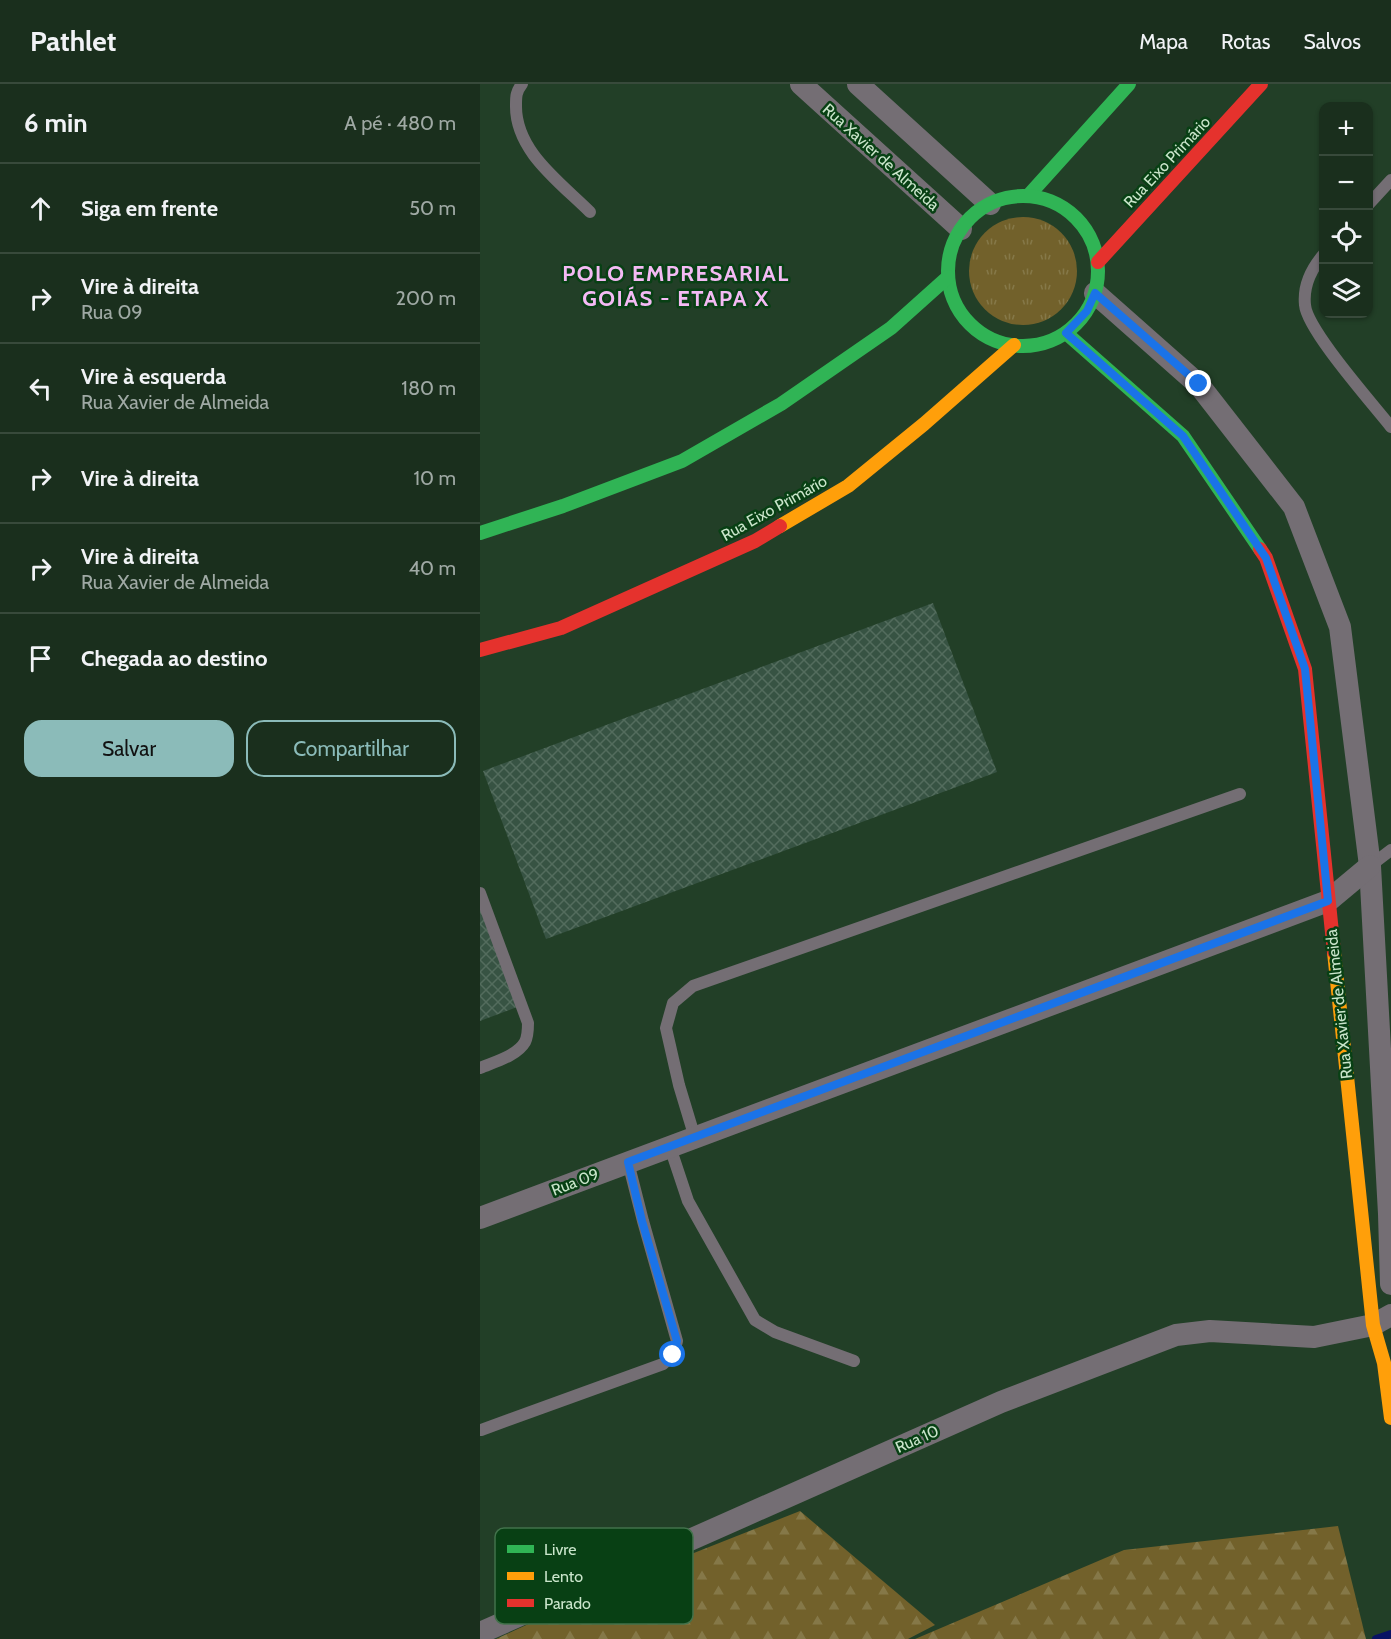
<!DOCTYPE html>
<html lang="pt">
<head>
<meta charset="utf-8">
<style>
  body { margin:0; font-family:Cabin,sans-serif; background:#273b2a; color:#f1f3f6 }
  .controls { position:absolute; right:18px; top:18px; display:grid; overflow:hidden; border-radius:12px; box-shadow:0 2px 4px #0004 }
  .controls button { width:54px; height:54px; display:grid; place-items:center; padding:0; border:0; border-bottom:2px solid #384a3b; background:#1a2f1d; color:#f1f3f6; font:30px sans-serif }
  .stop { position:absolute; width:18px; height:18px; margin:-14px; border:4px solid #1a73e8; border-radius:50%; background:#fff }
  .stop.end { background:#1a73e8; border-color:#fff; box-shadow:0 2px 6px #0008 }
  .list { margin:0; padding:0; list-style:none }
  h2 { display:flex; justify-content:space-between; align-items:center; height:78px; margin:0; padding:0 24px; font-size:26px }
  h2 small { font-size:20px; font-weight:400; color:#9fa9a4 }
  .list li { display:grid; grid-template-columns:39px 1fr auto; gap:18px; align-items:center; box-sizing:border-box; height:90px; padding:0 24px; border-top:2px solid #384a3b }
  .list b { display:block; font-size:22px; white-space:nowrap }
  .list p { margin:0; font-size:20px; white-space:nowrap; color:#9fa9a4 }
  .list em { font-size:20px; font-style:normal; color:#9fa9a4 }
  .actions { display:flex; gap:12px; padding:18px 24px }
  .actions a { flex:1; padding:14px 0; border:2px solid #8bbbb9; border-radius:18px; text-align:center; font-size:21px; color:#8bbbb9 }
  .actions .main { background:#8bbbb9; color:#111 }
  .icon { flex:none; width:33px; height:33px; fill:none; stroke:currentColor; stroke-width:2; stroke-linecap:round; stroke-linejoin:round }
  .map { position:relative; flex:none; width:911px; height:1555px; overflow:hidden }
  header { display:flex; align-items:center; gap:36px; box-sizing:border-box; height:84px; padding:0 30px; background:#1a2f1d; border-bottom:2px solid #384a3b }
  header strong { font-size:28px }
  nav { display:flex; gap:33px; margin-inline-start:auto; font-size:21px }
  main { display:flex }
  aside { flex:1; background:#1a2f1d }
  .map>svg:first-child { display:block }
</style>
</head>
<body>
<header>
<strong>Pathlet</strong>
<nav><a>Mapa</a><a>Rotas</a><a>Salvos</a></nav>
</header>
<main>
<aside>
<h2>6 min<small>A pé · 480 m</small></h2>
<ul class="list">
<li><svg class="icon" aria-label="ahead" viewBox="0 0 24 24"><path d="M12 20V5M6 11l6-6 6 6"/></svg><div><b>Siga em frente</b></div><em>50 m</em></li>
<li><svg class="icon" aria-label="right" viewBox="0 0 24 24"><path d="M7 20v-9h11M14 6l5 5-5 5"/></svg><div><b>Vire à direita</b><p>Rua 09</p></div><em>200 m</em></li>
<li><svg class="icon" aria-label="left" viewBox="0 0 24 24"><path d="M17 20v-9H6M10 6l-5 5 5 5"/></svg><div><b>Vire à esquerda</b><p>Rua Xavier de Almeida</p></div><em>180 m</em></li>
<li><svg class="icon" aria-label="right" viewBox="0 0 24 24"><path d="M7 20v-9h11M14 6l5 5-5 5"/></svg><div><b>Vire à direita</b></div><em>10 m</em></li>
<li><svg class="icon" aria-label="right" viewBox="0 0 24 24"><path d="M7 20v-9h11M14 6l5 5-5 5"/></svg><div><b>Vire à direita</b><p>Rua Xavier de Almeida</p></div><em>40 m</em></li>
<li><svg class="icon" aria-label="arrive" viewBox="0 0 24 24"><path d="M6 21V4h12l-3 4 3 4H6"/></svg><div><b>Chegada ao destino</b></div></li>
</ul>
<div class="actions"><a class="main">Salvar</a><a>Compartilhar</a></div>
</aside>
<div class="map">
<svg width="911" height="1555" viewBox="0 0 911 1555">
  <defs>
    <pattern id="grass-tufts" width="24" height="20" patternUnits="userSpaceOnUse" patternTransform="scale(1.5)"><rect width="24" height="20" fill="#72612b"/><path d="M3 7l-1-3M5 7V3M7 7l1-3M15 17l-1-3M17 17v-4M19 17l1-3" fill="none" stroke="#857848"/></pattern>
    <pattern id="forest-firs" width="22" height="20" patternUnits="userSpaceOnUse" patternTransform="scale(1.5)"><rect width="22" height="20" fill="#72612b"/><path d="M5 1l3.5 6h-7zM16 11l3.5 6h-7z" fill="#857848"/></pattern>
    <pattern id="building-cross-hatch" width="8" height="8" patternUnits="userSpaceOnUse" patternTransform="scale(1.5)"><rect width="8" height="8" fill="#375343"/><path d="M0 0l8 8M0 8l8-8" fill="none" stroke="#536c5d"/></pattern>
  </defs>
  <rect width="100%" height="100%" fill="#223f27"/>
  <circle fill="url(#grass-tufts)" cx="543" cy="187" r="54"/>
  <g fill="url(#forest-firs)">
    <path d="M320,1427l135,114 -27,14h-412l112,-52z"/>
    <path d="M858,1442l28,113h-451l209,-89z"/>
  </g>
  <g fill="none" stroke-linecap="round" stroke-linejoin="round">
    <path stroke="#091264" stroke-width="8" d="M896,1555l15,-5"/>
  </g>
  <g fill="url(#building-cross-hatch)">
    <path d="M453,519l64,169 -451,167 -63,-168z"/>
    <path d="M0,824l37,99 -37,14z"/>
  </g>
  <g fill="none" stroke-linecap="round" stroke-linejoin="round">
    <g stroke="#746e74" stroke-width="12">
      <path d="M42,0c-6,8 -6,12 -6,21 -1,46 44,77 74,107"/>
      <path d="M888,121l23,-25"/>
      <path d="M844,170c-13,15 -21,32 -19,51 2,25 68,99 86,122"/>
      <path d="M890,782l21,-16"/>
      <path d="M0,809l48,130c0,6 0,13 -3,19 -8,14 -31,20 -45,26"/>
      <path d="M215,1054l-16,-53 -13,-57 7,-25 20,-17 547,-192"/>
      <path d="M190,1063l18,54 67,119 20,12 79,29"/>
      <path d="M1,1346l182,-66 10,-9 4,-14 -34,-120 -15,-59"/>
    </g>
    <g stroke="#746e74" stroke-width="22">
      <path d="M321,0l160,145"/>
      <path d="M378,0l132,120"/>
      <path d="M615,209l104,92 95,122 46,120 30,239 19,348 2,70"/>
      <path d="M0,1134l848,-317 42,-35"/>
      <path d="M0,1549l521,-231 175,-67 34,-4 104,6 59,-12 18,-10"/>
    </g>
    <g stroke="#30b455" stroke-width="14">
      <path d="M548,112l101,-112"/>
      <circle cx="543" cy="187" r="75"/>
      <path d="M586,249l117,103 77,113"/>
      <path d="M0,449l83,-27 119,-45 99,-57 110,-76 57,-51"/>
    </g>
    <g stroke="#ff9f0a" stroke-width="14">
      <path d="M300,442l68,-40 76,-62 90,-79"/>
      <path d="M854,868l39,373 11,38 7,55"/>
    </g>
    <g stroke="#e5322d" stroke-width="14">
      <path d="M618,178l163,-178"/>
      <path d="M780,465l6,9 39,111 29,283"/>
      <path d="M0,566l81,-22 194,-87 25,-15"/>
    </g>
  </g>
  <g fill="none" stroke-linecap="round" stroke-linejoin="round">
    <path stroke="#1a73e8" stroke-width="8" d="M193,1271l4,-14 -35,-120 -14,-59 700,-261 -23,-232 -39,-111 -83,-122 -117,-103 21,-22 8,-18 104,91"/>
  </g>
  <g text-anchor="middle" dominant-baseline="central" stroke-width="5" stroke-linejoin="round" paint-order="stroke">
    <g font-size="16" fill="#cae5cb" stroke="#084014">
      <text transform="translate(401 73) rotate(42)">Rua Xavier de Almeida</text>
      <text transform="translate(687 78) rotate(-47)">Rua Eixo Primário</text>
      <text transform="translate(294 424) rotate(-29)">Rua Eixo Primário</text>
      <text transform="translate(859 920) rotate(-96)">Rua Xavier de Almeida</text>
      <text transform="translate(95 1098) rotate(-21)">Rua 09</text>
      <text transform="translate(437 1355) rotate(-24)">Rua 10</text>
    </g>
    <g font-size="22" font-weight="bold" letter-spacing="1.5" fill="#f4baf4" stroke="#084014">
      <text x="196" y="189">POLO EMPRESARIAL<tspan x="196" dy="25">GOIÁS - ETAPA X</tspan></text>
    </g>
  </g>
  <rect x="15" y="1444" width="198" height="96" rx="9" fill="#084014" stroke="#42724b" stroke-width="1.5"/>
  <rect x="27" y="1461" width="27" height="8" fill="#30b455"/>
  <rect x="27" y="1488" width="27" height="8" fill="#ff9f0a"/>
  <rect x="27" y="1515" width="27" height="8" fill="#e5322d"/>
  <g font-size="16" fill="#cae5cb">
    <text x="64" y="1471">Livre</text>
    <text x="64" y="1498">Lento</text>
    <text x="64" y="1525">Parado</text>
  </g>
</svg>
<div class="controls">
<button>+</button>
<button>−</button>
<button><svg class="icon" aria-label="locate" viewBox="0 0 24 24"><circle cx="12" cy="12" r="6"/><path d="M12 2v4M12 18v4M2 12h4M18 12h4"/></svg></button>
<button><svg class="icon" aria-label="layers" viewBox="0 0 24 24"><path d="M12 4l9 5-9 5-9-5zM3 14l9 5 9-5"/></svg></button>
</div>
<div class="stop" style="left:193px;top:1271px"></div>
<div class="stop end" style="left:719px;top:300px"></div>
</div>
</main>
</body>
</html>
